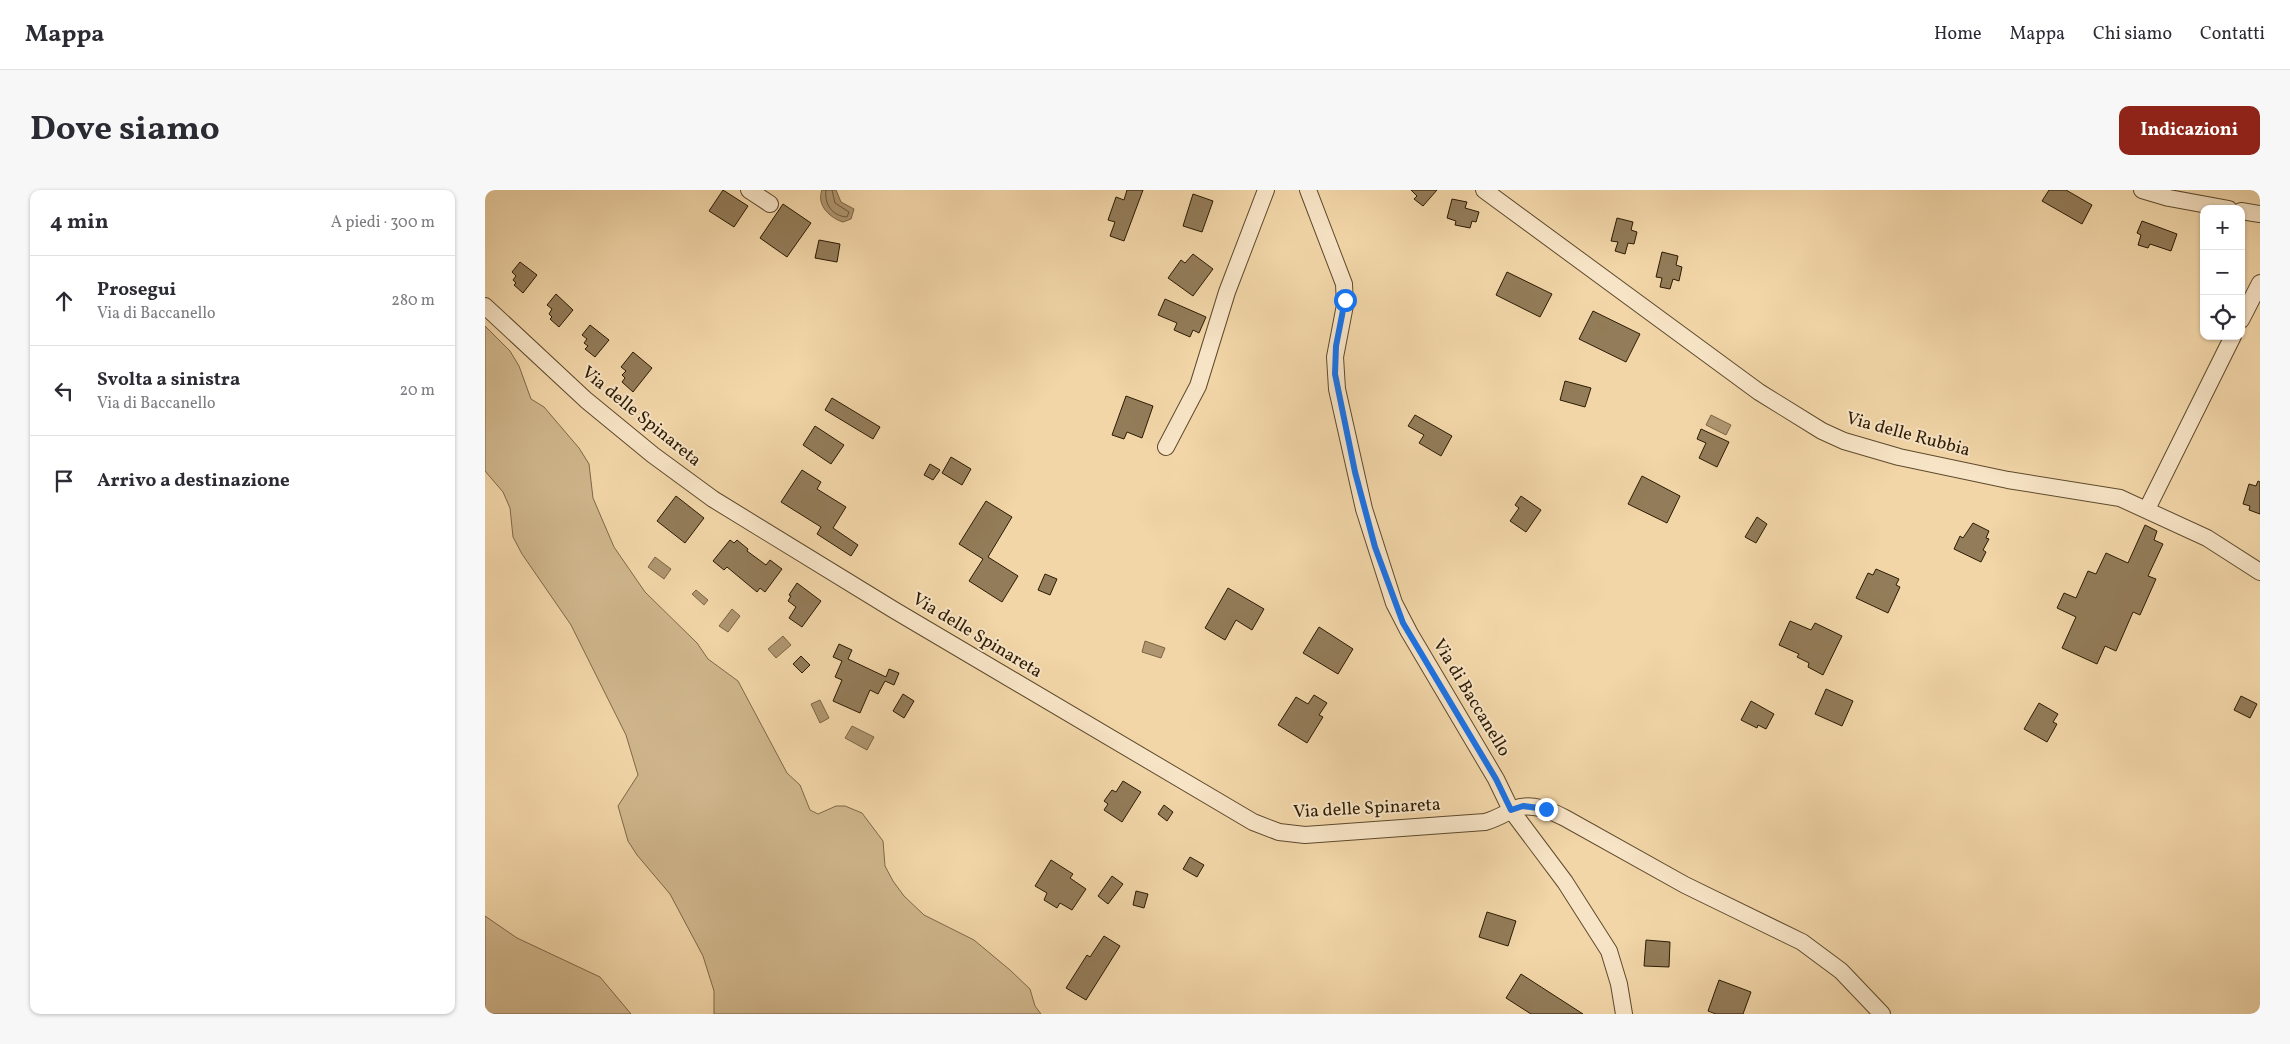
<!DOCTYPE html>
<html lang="it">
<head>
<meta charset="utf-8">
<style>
  body { margin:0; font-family:Vollkorn,serif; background:#f7f7f7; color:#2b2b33 }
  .controls { position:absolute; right:15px; top:15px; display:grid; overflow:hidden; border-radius:10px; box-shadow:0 1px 4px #0004 }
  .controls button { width:45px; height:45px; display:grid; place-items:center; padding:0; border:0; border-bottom:1px solid #e1e1e2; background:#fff; color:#2b2b33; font:25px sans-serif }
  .stop { position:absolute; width:15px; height:15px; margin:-11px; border:4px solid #1a73e8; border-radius:50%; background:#fff }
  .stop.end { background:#1a73e8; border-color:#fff; box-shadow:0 1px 5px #0008 }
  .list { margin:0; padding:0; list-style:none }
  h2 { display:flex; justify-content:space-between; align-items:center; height:65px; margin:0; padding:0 20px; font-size:21px }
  h2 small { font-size:16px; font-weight:400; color:#7c7c81 }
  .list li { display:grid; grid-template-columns:32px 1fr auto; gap:15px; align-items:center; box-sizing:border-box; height:90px; padding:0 20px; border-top:1px solid #e1e1e2 }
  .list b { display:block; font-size:19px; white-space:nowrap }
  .list p { margin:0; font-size:16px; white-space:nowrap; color:#7c7c81 }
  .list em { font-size:16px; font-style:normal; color:#7c7c81 }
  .icon { flex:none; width:28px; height:28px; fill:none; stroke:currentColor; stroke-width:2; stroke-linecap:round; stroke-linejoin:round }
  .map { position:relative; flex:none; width:1775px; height:824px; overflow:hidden; border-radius:10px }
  header { display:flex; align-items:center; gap:30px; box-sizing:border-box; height:70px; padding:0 25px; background:#fff; border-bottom:1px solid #e1e1e2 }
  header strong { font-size:24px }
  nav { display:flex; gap:28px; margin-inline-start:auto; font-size:18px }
  .intro { display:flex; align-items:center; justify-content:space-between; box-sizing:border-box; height:120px; padding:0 30px }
  h1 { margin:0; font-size:35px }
  .button { padding:12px 22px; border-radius:10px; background:#8f2418; color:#fff; font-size:18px; font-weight:700 }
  main { display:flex; gap:30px; padding:0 30px }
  aside { flex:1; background:#fff; border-radius:10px; box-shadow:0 1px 4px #0004 }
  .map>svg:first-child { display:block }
</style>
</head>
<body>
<header>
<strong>Mappa</strong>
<nav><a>Home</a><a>Mappa</a><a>Chi siamo</a><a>Contatti</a></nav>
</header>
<div class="intro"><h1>Dove siamo</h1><a class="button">Indicazioni</a></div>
<main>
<aside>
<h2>4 min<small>A piedi · 300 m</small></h2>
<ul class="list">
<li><svg class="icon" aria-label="ahead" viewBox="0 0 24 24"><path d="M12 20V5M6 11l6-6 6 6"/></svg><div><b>Prosegui</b><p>Via di Baccanello</p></div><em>280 m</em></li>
<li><svg class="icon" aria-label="left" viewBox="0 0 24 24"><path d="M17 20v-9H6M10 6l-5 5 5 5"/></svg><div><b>Svolta a sinistra</b><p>Via di Baccanello</p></div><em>20 m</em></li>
<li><svg class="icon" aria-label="arrive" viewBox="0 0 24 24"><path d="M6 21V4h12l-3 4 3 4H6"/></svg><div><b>Arrivo a destinazione</b></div></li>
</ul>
</aside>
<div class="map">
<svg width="1775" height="824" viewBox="0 0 1775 824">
  <rect width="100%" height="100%" fill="#f2d6a8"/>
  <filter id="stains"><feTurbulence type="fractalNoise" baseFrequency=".004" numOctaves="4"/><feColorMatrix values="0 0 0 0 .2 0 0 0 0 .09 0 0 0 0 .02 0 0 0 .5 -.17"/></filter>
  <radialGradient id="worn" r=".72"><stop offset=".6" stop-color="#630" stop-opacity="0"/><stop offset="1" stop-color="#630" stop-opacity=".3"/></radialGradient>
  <g fill="#d0b68c" stroke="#7e6848">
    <path d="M0,136l25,25 9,15 12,33 13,8 35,41 10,16 4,34 21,49 31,45 52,51 11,16 30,22 49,92 13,12 10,25 8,4 18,-8h9l17,7 21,28 2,25 8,15 11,15 20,19 50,25 36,30 20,19 5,17 6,8h-327v-23l-11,-35 -33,-62 -33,-39 -9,-14 -10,-35 20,-31 -12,-40 -55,-110 -49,-71 -9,-17 -3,-29 -7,-16 -18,-21z"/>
    <path d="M0,726l32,22 83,39 31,37h-146z"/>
  </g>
  <g fill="#af9670" stroke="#7b6544">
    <path d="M337,0h14l5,12 13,7 -3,10 -8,3c-13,-4 -27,-17 -21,-32z"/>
    <path d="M1226,225l20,10 -5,10 -20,-10z"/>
    <path d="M170,367l16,12 -7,10 -16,-12z"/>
    <path d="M211,400l12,10 -4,5 -12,-11z"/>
    <path d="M247,419l8,7 -12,16 -9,-6z"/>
    <path d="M298,446l8,9 -15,13 -8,-9z"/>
    <path d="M660,451l20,7 -4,10 -19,-6z"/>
    <path d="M335,510l9,18 -9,5 -9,-19z"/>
    <path d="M367,536l22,11 -7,13 -22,-12z"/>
  </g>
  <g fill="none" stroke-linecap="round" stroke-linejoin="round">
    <path stroke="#6e583a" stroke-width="1" d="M341,0c-2,14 6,26 21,27l2,-5 -14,-9 -3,-13"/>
  </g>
  <g fill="#937c59" stroke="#2c1b03">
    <path d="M238,0l25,16 -14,21 -25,-16z"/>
    <path d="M642,0h16l-19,51 -14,-5 5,-14 -7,-2 8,-23 8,3z"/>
    <path d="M926,0h26l-14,16 -9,-7 3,-3z"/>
    <path d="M1564,0h17l26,15 -10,19 -40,-23z"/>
    <path d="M708,4l20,7 -11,31 -19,-6z"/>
    <path d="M967,9l15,3 -2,6 14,4 -3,10 -4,-1 -2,7 -15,-3 1,-4 -9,-3z"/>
    <path d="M298,14l28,19 -24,34 -27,-19z"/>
    <path d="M1132,28l16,4 -2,8 6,2 -3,12 -6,-1 -3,11 -10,-3 3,-9 -7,-1z"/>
    <path d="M1657,31l35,13 -6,17 -21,-7 -2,4 -10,-3 3,-10 -4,-2z"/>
    <path d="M334,50l21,4 -3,18 -22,-4z"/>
    <path d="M1177,62l16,4 -2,9 6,2 -3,14 -6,-2 -3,10 -10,-2 2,-9 -6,-1z"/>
    <path d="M708,64l20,15 -20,27 -25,-18 13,-18 4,3z"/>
    <path d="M35,72l17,13 -14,18 -9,-8 2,-2 -3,-3 3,-4 -4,-4z"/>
    <path d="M1022,82l45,22 -12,23 -44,-22z"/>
    <path d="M71,104l17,16 -14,17 -9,-8 2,-2 -3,-3 3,-5 -5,-4z"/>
    <path d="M680,109l41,18 -7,16 -6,-3 -3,7 -16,-7 3,-7 -19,-8z"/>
    <path d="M1108,121l47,23 -14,28 -47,-23z"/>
    <path d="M105,135l19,15 -14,17 -10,-8 3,-3 -4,-3 3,-4 -5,-4z"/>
    <path d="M148,162l19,16 -19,24 -11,-10 3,-4 -3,-3 4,-4 -5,-4z"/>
    <path d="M1080,191l26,7 -6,19 -25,-7z"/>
    <path d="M641,206l27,10 -11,32 -15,-6 -3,7 -12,-4z"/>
    <path d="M347,208l48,29 -7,12 -48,-29z"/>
    <path d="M930,225l37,21 -11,20 -22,-13 5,-8 -16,-9z"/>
    <path d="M330,236l29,19 -13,19 -28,-19z"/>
    <path d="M1216,239l28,13 -12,25 -18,-9 7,-15 -9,-4z"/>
    <path d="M466,267l20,12 -9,16 -20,-12z"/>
    <path d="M445,274l10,6 -7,10 -9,-5z"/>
    <path d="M317,280l19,12 -4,7 29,18 -13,21 25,17 -7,11 -34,-22 4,-7 -40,-25z"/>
    <path d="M1157,286l38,20 -13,27 -39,-19z"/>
    <path d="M1773,291l2,1v32l-11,-4 1,-4 -7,-2 6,-20 7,2z"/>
    <path d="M191,306l28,22 -19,25 -28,-22z"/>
    <path d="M1036,306l20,14 -15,22 -16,-11 9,-13 -4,-3z"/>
    <path d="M501,311l26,16 -24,40 30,19 -16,26 -33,-21 14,-22 -24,-15z"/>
    <path d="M1272,327l10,7 -11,19 -11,-6z"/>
    <path d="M1488,333l16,8 -3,7 3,1 -6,11 3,2 -5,10 -27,-13 6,-13 3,2z"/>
    <path d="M1660,335l12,6 -3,9 9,4 -15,32 8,3 -16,36 -7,-3 -17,39 -11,-5 -8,18 -35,-16 14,-31 -19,-9 7,-15 12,5 12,-27 8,3 10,-21 22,10z"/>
    <path d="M245,350l4,3 3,-3 11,9 -1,2 19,14 4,-5 12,9 -17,23 -5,-4 -3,4 -30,-25 -3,3 -11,-9z"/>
    <path d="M1391,379l23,10 -3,6 4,2 -12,26 -32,-15 12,-25 5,2z"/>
    <path d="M560,384l12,5 -7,16 -12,-5z"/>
    <path d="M312,393l24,18 -19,26 -13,-9 7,-11 -8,-6 3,-5 -2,-1z"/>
    <path d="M743,398l36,21 -12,21 -16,-10 -11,20 -20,-12z"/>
    <path d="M1305,431l21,9 4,-7 27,13 -19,39 -15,-8 1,-4 -12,-6 2,-3 -20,-9z"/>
    <path d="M834,437l34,22 -15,25 -35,-21z"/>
    <path d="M354,454l13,6 -4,9 38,18 3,-8 10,4 -5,12 -9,-4 -7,13 -8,-4 -10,23 -27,-12 9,-21 -7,-3 7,-16 -9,-4z"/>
    <path d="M316,466l9,9 -8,8 -9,-9z"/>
    <path d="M1341,499l27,12 -11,25 -27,-12z"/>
    <path d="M418,504l11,7 -10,17 -11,-7z"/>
    <path d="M829,505l13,8 -8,12 4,2 -16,26 -29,-18 18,-28 12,7z"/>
    <path d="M1756,506l16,8 -7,14 -16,-8z"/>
    <path d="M1266,511l23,13 -8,15 -8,-4 -1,3 -16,-8z"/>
    <path d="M1554,513l19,11 -5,8 4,2 -10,18 -23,-13z"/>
    <path d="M638,591l18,11 -19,30 -18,-12 4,-6 -4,-3 8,-11 4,2z"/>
    <path d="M679,615l9,7 -6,9 -9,-7z"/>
    <path d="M705,667l14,8 -7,12 -14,-8z"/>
    <path d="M566,670l22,14 -3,4 16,11 -14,21 -12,-7 -3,5 -13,-8 3,-7 -12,-7z"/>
    <path d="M627,686l11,8 -15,20 -10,-8z"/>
    <path d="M651,701l12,3 -4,14 -11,-3z"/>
    <path d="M1002,722l29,9 -8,25 -29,-9z"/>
    <path d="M619,746l16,10 -34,54 -20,-12 21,-33 3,2z"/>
    <path d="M1161,750l24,2 -1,25 -25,-1z"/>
    <path d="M1036,784l62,40h-52l-25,-16z"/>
    <path d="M1234,790l32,12 -8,22h-27l-8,-3z"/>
  </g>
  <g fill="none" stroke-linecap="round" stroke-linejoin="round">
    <defs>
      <g id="minor">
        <path d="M264,0l21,14"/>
        <path d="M823,0l36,94 1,21 -10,52 2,32 27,120 30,94 15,29 87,147 15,31 54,72 44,69 10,33 5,30"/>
        <path d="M999,0l275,202 63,39 22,10 55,16 109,23 112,18 87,40 53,34"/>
        <path d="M1657,0l27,8 60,11"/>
        <path d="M1756,21l19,3"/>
        <path d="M0,116l101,94 67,55 60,44 181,111 359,212 26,10 26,3 180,-13c11,-3 19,-8 29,-13 17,-7 36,1 51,9l120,67 117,57 39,29 41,43"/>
        <path d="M1756,130l19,-37"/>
        <path d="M681,257l32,-61 29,-94 39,-102"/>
        <path d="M1662,319l86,-173"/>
      </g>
    </defs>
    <use href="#minor" stroke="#5e4a2c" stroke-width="18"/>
    <use href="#minor" stroke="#f7e4c6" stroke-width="16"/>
  </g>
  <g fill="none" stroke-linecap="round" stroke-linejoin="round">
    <path stroke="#1a73e8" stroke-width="6" d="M860,110l-9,46 -1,28 20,98 20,75 28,76 93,156 15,31 12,-4 23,3"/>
  </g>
  <g text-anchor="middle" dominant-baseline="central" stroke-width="4" stroke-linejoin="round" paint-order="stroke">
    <g font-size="18" fill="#2c1b03" stroke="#f7e4c6">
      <text transform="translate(156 227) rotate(39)">Via delle Spinareta</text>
      <text transform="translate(1423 245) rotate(15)">Via delle Rubbia</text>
      <text transform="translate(492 446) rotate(31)">Via delle Spinareta</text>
      <text transform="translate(986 508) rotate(59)">Via di Baccanello</text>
      <text transform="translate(882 619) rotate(-3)">Via delle Spinareta</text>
    </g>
  </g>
  <rect width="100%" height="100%" filter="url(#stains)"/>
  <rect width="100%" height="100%" fill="url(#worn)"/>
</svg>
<div class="controls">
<button>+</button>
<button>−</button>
<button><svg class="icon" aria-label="locate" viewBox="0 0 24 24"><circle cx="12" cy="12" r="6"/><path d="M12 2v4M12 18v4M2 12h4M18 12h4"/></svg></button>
</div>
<div class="stop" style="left:860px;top:110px"></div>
<div class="stop end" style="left:1061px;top:619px"></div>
</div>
</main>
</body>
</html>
